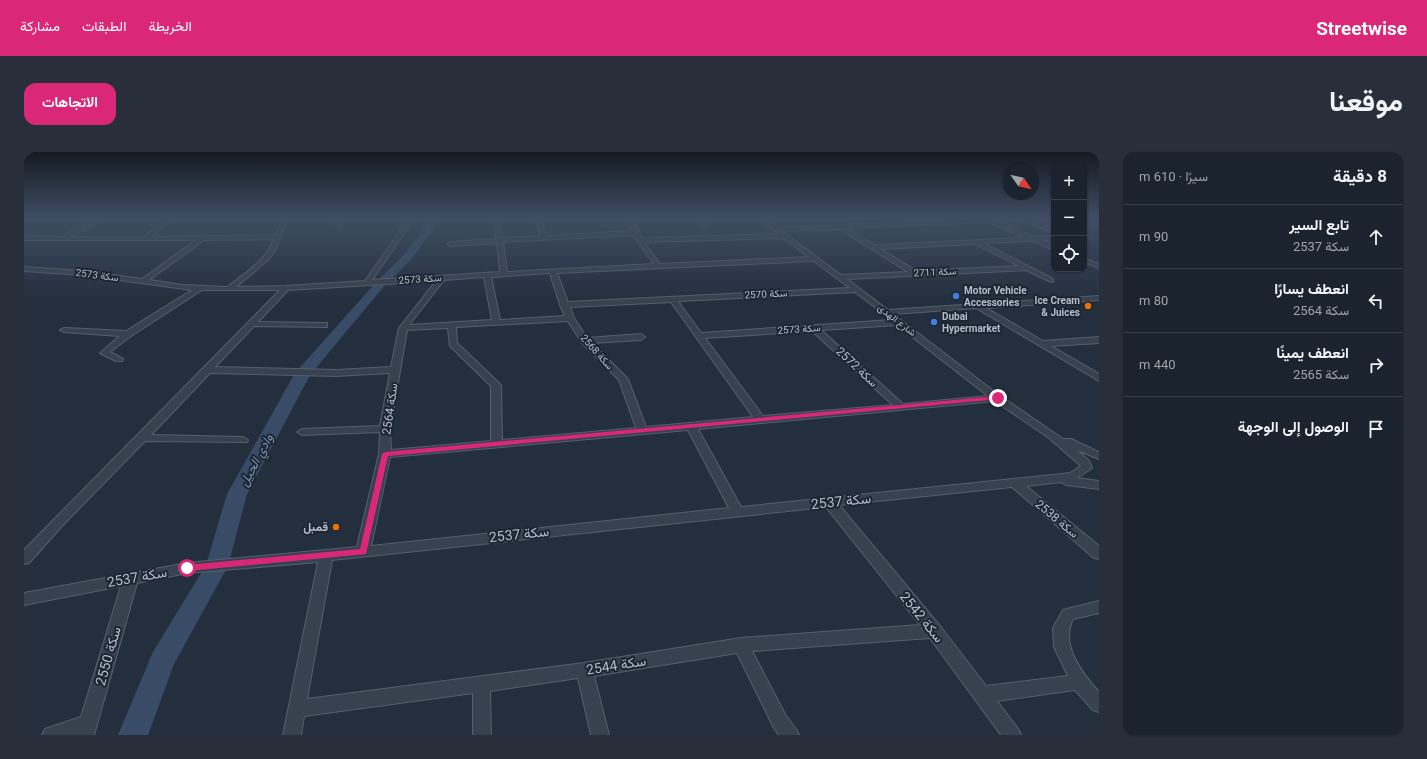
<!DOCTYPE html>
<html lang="ar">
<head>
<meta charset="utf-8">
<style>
  body { margin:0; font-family:Roboto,Vazirmatn,sans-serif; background:#282f3a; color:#f1f3f6; direction:rtl }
  .controls { position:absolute; right:12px; top:12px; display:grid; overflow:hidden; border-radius:8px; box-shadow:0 1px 3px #0004 }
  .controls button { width:36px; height:36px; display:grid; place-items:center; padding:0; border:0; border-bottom:1px solid #39404a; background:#1b232e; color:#f1f3f6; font:20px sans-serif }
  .compass { position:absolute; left:979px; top:12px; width:36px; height:36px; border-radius:50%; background:#1b232e; box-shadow:0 1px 3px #0004; rotate:124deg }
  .stop { position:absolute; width:12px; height:12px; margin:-9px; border:3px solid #db2777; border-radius:50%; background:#fff }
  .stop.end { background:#db2777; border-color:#fff; box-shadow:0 1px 4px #0008 }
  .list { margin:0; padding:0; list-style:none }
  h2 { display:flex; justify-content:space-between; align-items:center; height:52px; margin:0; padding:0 16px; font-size:17px }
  h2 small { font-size:13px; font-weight:400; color:#a0a4aa }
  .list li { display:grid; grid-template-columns:26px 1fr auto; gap:12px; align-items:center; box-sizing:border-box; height:64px; padding:0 16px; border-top:1px solid #39404a }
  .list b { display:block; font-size:15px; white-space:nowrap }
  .list p { margin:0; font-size:13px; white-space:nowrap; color:#a0a4aa }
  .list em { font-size:13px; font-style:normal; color:#a0a4aa }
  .icon { flex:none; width:22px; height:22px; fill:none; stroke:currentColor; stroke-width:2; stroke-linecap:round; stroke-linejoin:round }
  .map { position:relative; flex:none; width:1075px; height:583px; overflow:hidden; direction:ltr; border-radius:12px }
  header { display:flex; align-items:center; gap:24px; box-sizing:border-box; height:56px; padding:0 20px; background:#db2777; color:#fff }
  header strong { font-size:19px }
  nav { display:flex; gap:22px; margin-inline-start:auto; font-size:14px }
  .intro { display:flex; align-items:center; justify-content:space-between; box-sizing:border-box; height:96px; padding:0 24px }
  h1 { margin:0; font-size:28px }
  .button { padding:10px 18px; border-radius:12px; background:#db2777; color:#fff; font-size:14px; font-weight:700 }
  main { display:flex; gap:24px; padding:0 24px }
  aside { flex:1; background:#1b232e; border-radius:12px; box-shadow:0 1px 3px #0004 }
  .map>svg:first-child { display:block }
</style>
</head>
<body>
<header>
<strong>Streetwise</strong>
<nav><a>الخريطة</a><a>الطبقات</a><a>مشاركة</a></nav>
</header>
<div class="intro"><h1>موقعنا</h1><a class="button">الاتجاهات</a></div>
<main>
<aside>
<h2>8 دقيقة<small>سيرًا · 610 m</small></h2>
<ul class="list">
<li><svg class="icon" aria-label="ahead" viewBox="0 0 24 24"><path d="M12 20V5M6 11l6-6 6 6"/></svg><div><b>تابع السير</b><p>سكة 2537</p></div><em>90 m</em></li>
<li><svg class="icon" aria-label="left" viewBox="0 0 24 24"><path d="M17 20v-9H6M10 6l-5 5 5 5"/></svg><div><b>انعطف يسارًا</b><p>سكة 2564</p></div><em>80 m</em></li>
<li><svg class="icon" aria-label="right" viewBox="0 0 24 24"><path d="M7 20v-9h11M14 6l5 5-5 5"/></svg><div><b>انعطف يمينًا</b><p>سكة 2565</p></div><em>440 m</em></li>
<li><svg class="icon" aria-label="arrive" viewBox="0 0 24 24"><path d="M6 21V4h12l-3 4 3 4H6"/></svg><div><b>الوصول إلى الوجهة</b></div></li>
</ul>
</aside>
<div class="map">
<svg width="1075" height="583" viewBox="0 0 1075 583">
  <rect width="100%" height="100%" fill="#242f3e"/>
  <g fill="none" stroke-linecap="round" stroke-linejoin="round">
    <path stroke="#394c67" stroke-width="1.5" d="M1060,70l15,4"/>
    <path fill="#394c67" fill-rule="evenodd" d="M408,66h9l-30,42 -25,24 -76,91 -63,119 -19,72 -54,98 -26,71h-30l35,-83 53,-87 21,-71 68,-121 83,-93 25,-24z"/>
    <defs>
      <g id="minor">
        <path d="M76,66h8l-38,19h74l24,-19h6l-23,19 125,-2 6,-17h6l-13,33 -7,9 -32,27 50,-1 79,-5 35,-50 7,-13h6l-7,13 -34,49 128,-8 -3,-29 -47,3 -3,-2 3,-2 46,-3 -2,-21h6l2,20 38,-2 -5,-18h6l5,18 85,-5 -5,-13h6l10,20 137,-4 -21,-16h6l14,10 212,-10 44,19 20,-1v4h-12l12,6v4l-22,-9 -49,2 70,36v2l-2,1 -25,-12 -179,9 41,31 211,-14v4l-113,8 57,33 56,-4v6l-48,3 48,28v7l-123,-73 -83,6 103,79 67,46h8l28,13v7l-22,-9 12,11 3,7 -15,10 22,3v8l-33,-4 -5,-3 -35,4 73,60v13l-5,-1 -82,-71 -173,18 101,121 46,60 82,-10 -14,-29 -1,-19 10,-18 36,-9v12l-26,6c-13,26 9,54 26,73v20l-6,-2 -18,-20 -78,11 21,28 3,6h-20l-71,-97 -178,13 34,65 10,13 3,6h-20l-5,-7 -37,-75 -143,23 15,59h-18l-13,-57 -88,13 1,44h-18v-42l-169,23 -3,19h-18l35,-173 -131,11 -50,10 -43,152h-52l3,-6 36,-12 40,-131 -97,19v-12l163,-30 170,-16 22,-93 1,-22 -78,3 -5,-3 5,-3 78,-3 10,-53 -54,3 -126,-3 -59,62 92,2 5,3 -1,2 -102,-1 -84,86 -32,36 -5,1v-14l256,-260h-78l-71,46 -21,16 13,7 -1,2h-6l-16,-8 20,-17 -56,-4 -4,-2 4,-2 62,3 66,-41 -109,-15 -59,-4v-4l59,4 59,8 54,-39h-172v-4l39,1 1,-2zM964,70l37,16 -150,7 -28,-17zM816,77l68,43 -67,3 -59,-44zM609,83l21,29 -147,8 -4,-30zM759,86l26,19 -149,7 -16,-22zM250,87c-8,22 -29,34 -47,48l-45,-2 -33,-5 55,-40zM951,92l44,22 -102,5 -37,-22zM790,109l36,27 -282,14 -11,-29zM526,121l10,32 5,11 -65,4 -9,-43zM460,125l8,43 -83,5 35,-45zM412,129l-37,47 -8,39 -55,3 -121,-3 39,-41 73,1v-4h-3l-66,-1 30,-32zM831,140l37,28 -191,13 -23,-32zM647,150l82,115 -107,10 -18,-48 -36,-36 49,-3 4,-3 -4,-3 -54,4 -13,-20 -4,-11zM544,169l14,22 37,37 17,48 -134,12 -1,-55 -44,-42 -1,-16zM873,173l91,71 -85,8 -82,-74zM424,176l2,18 41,40v55l-100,9 -1,-21 17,-99zM788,179l81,74 -130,11 -58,-78zM971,249l54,37 32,28 -11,7 -8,1 -321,33 -43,-78zM664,278l41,78 -358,38 19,-89zM802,355l94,118 -179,13 -157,25 -277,36 25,-139z"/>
        <path d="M312,66h6l-2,8 -5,-1z"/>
        <path d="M671,66h6l7,7 -5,1z"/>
        <path d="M991,66h9l30,11v4z"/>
        <path d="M1060,106l15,6v4l-15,-6z"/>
      </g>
    </defs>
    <use href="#minor" stroke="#565f6c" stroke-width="2"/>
    <use href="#minor" fill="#38414e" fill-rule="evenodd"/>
  </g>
  <linearGradient id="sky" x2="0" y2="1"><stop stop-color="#141a22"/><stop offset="0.45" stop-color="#3f4d63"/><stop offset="1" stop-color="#3f4d63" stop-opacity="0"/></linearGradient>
  <rect width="1075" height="148" fill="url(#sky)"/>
  <path fill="#db2777" d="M974,244l3,2 -1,1 -612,57 -22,98 -179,17 -4,-3 4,-3 173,-16 22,-95 3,-2z"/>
  <g fill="#3f7fe0" stroke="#1d2633" stroke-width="1.5">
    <circle cx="932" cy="144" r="4"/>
    <circle cx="910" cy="170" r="4"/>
  </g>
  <g fill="#e8710a" stroke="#1d2633" stroke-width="1.5">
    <circle cx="1064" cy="154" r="4"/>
    <circle cx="312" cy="375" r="4"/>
  </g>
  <g text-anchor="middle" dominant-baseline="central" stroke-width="4" stroke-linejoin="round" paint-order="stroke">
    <g font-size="10" fill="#b4bcc9" stroke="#1d2633">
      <text transform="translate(911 120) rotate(-3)">سكة 2711</text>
      <text transform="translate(73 123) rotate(7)">سكة 2573</text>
      <text transform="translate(396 127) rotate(-4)">سكة 2573</text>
      <text transform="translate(742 142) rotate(-3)">سكة 2570</text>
      <text transform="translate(873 168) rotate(38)">شارع الهدى</text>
      <text transform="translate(775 177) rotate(-4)">سكة 2573</text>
      <text transform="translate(573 200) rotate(48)">سكة 2568</text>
    </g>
    <g font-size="10" font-weight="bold" fill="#b4bcc9" stroke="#1d2633" text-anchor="start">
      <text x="940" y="138">Motor Vehicle<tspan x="940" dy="12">Accessories</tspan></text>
      <text x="1056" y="148" text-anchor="end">Ice Cream<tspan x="1056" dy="12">&amp; Juices</tspan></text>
      <text x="918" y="164">Dubai<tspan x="918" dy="12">Hypermarket</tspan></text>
    </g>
    <g font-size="12" fill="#b4bcc9" stroke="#1d2633">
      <text transform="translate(833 215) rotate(43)">سكة 2572</text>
      <text transform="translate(366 257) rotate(-82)">سكة 2564</text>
      <text transform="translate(1033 367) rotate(40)">سكة 2538</text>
    </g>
    <g font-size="12" font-weight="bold" fill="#b4bcc9" stroke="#1d2633" text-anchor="end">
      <text x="304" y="375">قمبل</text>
    </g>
    <g font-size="13" font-style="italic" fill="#7c92b1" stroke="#1d2633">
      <text transform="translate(232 308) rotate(-62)">وادي الحيل</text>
    </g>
    <g font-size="14" fill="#b4bcc9" stroke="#1d2633">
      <text transform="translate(817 349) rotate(-6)">سكة 2537</text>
      <text transform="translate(495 382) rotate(-6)">سكة 2537</text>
      <text transform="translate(113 425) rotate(-10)">سكة 2537</text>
      <text transform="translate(898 465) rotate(51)">سكة 2542</text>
      <text transform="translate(84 504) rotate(-74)">سكة 2550</text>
      <text transform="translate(592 513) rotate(-9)">سكة 2544</text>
    </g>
  </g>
</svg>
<div class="controls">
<button>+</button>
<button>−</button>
<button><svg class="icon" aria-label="locate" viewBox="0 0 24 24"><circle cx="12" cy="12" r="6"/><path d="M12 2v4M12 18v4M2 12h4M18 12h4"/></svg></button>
</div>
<svg class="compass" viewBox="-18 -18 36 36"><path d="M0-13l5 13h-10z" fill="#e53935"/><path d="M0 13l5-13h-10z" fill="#a0a4aa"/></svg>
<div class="stop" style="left:163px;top:416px"></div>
<div class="stop end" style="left:974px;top:246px"></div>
</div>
</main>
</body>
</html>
